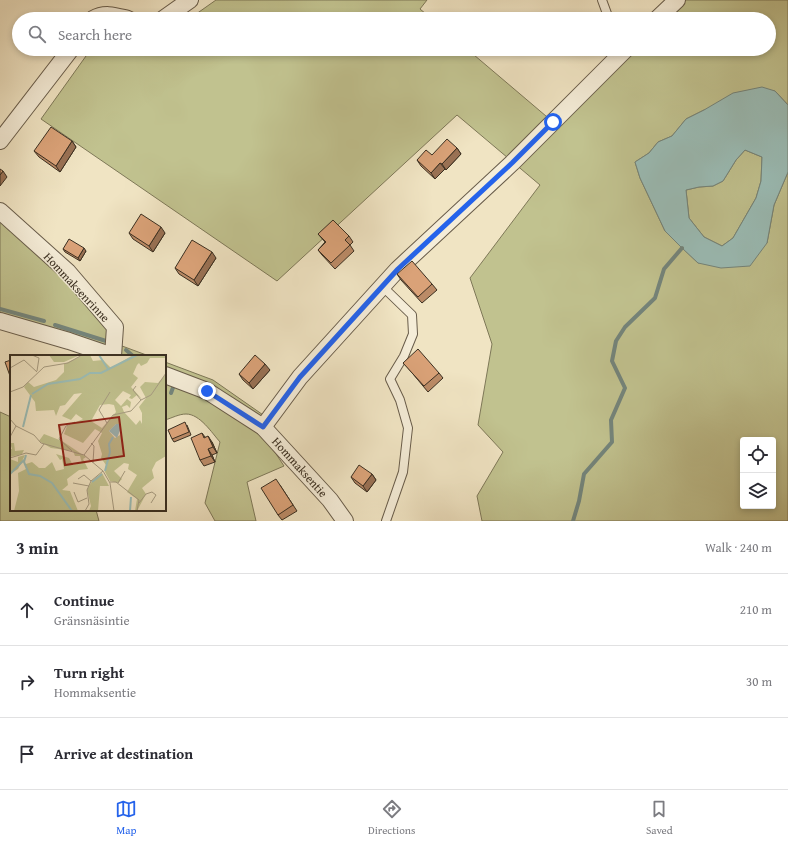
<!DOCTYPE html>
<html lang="en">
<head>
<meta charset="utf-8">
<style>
  body { margin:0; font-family:"Gentium Book Plus",serif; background:#f7f7f7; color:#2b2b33 }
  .controls { position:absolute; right:12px; bottom:12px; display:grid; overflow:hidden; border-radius:4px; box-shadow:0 2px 6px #0003 }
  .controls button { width:36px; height:36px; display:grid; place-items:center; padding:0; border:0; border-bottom:1px solid #e1e1e2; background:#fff; color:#2b2b33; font:20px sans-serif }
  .stop { position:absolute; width:12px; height:12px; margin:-9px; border:3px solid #2563eb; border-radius:50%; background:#fff }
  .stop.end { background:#2563eb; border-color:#fff; box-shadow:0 1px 4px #0008 }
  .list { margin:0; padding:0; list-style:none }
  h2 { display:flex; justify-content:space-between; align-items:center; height:52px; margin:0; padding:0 16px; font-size:17px }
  h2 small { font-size:13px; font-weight:400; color:#7c7c81 }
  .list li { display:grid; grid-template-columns:26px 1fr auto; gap:12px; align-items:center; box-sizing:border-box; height:72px; padding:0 16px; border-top:1px solid #e1e1e2 }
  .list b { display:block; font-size:15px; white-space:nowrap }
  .list p { margin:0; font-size:13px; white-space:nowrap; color:#7c7c81 }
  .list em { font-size:13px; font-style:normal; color:#7c7c81 }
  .icon { flex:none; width:22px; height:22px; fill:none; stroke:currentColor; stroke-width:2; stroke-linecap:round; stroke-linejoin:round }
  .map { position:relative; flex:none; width:788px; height:521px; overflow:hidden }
  .search { position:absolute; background:#fff; box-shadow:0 2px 6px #0003; left:12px; right:12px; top:12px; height:44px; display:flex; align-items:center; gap:10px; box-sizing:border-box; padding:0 14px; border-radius:22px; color:#7c7c81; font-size:15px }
  .sheet { height:268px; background:#fff }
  nav { display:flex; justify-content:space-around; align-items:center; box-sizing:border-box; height:56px; border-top:1px solid #e1e1e2; background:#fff; font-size:11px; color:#7c7c81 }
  nav a { display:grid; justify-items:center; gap:2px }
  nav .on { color:#2563eb }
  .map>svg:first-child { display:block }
</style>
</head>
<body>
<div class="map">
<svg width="788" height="521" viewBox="0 0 788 521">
  <rect width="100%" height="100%" fill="#f0e4c3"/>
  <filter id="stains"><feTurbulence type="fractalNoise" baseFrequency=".005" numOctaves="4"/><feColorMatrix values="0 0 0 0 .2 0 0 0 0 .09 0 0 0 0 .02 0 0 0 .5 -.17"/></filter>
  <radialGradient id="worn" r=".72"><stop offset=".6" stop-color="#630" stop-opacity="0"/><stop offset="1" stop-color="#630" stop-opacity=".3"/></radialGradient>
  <g fill="#c1c28f" stroke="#7e7858" fill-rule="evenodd">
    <path d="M216,0h211l-7,9 12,10h-243z"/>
    <path d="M677,0h111v105l-13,-14 -71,19 -18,9 -14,17 -14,6 -9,11 -14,9 5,16 25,53 33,32 69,-20 7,-38 14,-33v349h-306l-5,-25 26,-44 -25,-27 14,-81 -22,-66 70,-93 -83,-70 -180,166 -236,-162 50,-70h376l86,73 73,-73h143v-30h-112zM743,440h30v66h-30z"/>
    <path d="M745,150l17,7 -1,24 -5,17 -23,40 -11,8 -18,-9 -15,-19 -3,-28 13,-3 14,-1 10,-5 13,-21z"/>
    <path d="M0,212l115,115 -1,16 35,13h-36l-113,-35z"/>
    <path d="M165,362l48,18 53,37 -3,10 -98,-52z"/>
    <path d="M165,381l36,12 58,35 25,38 -37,16 9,39h-41l-10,-18 15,-61c-8,-9 -20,-28 -34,-28 -7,0 -14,4 -21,6z"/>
    <path d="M0,412l11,5v93h85l3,11h-99z"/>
  </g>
  <path fill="#9bbeb8" stroke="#74857c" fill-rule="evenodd" d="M762,87l13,4 13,14v67l-14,33 -7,38 -17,23 -29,2 -23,-5 -16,-15 -17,-17 -25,-53 -5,-16 14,-9 9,-11 14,-6 14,-17 18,-9 29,-17zM745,150l17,7 -1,24 -5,17 -23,40 -11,8 -18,-9 -15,-19 -3,-28 13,-3 14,-1 10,-5 13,-21z"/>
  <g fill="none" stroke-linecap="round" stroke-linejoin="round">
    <g stroke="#74857c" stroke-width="4">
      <path d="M0,309l44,12"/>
      <path d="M55,325l51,16"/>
      <path d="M126,350l7,6"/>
      <path d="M171,393l4,-11"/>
      <path d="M573,521l6,-20 5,-27 28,-32 -1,-22 14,-32 -13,-27 4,-20 9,-14 30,-29 9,-29 18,-21"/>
    </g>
    <defs>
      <g id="lane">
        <path d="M602,0l7,19"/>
        <path d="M382,286l30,29 1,19 -9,22 -14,23 10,21 8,28 -5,44 -17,49"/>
      </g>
      <g id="street">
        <path d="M93,19c12,-7 23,-3 35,0"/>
        <path d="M163,19l27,-19"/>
        <path d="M657,19l20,-19"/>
        <path d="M0,141l71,-92"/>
        <path d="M0,211l68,61 47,55 -2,29"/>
        <path d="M0,321l69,20 44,15"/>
        <path d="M165,375l42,16 56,36 67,73 15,21"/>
        <path d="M263,427l37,-50 98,-108 114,-106 114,-114"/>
      </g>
    </defs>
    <use href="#lane" stroke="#685c4a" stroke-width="10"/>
    <use href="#street" stroke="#685c4a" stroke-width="18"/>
    <use href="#lane" stroke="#f5edd8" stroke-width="8"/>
    <use href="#street" stroke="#f5edd8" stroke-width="16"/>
  </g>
  <g fill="#bb8b67" stroke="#3a2f21">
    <path d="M72,141l4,6 -16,25 -21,-15 -5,-6z"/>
    <path d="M457,148l4,6 -15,16 -1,-1 -10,10 -14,-13 -4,-6z"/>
    <path d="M129,233h36l-12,19 -20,-13z"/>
    <path d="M318,234l31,2 4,6 -3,3 4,6 -19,18 -13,-14 -4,-5 7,-8z"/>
    <path d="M63,249l23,2 -6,10 -15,-9z"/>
    <path d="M216,258l-18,28 -19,-12 -4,-6z"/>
    <path d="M397,274l35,10 5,6 -15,13 -21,-23z"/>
    <path d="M403,363l36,10 4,5 -15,14 -20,-24z"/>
    <path d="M270,370l-17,19 -10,-9 -4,-6z"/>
    <path d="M187,425l4,10 -17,7 -2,-3z"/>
    <path d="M202,433l3,4 7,5 5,11 -5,2 3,7 -11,4 -4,-6z"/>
    <path d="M372,474l4,6 -9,12 -12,-9 -4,-6z"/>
    <path d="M280,485l17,26 -15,9 -4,-5z"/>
  </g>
  <g fill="#997154" stroke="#3a2f21">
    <path d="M72,141l4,6 -16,25 -4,-6z"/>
    <path d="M457,148l4,6 -15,16 -4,-6z"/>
    <path d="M440,163l5,6 -10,10 -4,-6z"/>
    <path d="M3,171l4,6 -7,9v-11z"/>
    <path d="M161,227l4,6 -12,19 -4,-6z"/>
    <path d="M84,248l2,3 -6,10 -2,-3z"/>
    <path d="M212,252l4,6 -18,28 -4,-6z"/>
    <path d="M265,364l5,6 -17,19 -4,-6z"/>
    <path d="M208,436l4,6 5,11 -4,-6z"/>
    <path d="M208,449l4,6 3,7 -4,-6z"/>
    <path d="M372,474l4,6 -9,12 -4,-6z"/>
  </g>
  <g fill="#daa278" stroke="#3a2f21">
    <path d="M51,127l21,14 -16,25 -22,-15z"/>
    <path d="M447,139l10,9 -15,16 -2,-1 -9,10 -14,-13 9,-10 6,5z"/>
    <path d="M0,169l3,2 -3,4z"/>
    <path d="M141,214l20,13 -12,19 -20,-13z"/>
    <path d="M333,220l16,16 -4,4 5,5 -19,18 -13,-13 8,-8 -8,-8z"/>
    <path d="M69,239l15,9 -6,10 -15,-9z"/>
    <path d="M192,240l20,12 -18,28 -19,-12z"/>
    <path d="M412,261l20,23 -14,13 -21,-23z"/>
    <path d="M418,349l21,24 -15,13 -21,-23z"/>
    <path d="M255,355l10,9 -16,19 -10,-9z"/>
    <path d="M11,360v16h-1l-5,-14z"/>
    <path d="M185,422l4,10 -17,7 -4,-9z"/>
    <path d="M202,433l2,5 4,-2 5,11 -5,2 3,7 -11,4 -9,-22z"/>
    <path d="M359,465l13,9 -9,12 -12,-9z"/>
    <path d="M276,479l17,26 -15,10 -17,-27z"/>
  </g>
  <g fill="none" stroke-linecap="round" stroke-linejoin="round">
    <path stroke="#2563eb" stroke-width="5" d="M207,391l56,36 37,-50 98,-108 114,-106 41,-41"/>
  </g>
  <g text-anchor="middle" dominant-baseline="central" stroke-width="3" stroke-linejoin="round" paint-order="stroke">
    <g font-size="12" fill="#3a2f21" stroke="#f5edd8">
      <text transform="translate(77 287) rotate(47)">Hommaksenrinne</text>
      <text transform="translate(300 467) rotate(48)">Hommaksentie</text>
    </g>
  </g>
  <g transform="translate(10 355)">
    <rect width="156" height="156" fill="#f0e4c3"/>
    <path d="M39,0h31l-16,7h-10zM73,0h7l3,6 10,-1 8,8 22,-13h33v3h-16l-3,5 -6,3 -2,-3 -2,2 -4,9 5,4 -7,9 11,12 -5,-4 -5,4 -3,-1 2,-3 -8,-4 -8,9 6,6 6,-7 4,3 -1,6 -3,-3 -5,2 2,5 12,13 4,-5 2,4v-11l-3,-6 7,-9 -6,-11 5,-5 13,1 8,-9v82l-10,6 -4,8 2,8 -12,10 4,6 -9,17h-2l2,-12 -10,-7 10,-17 -9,-6 1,-5 -5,-1 -10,8 8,8 -4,4 -8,-2 -5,-9 1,-7 -5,-7 1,-4 -4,-13 4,-8 -7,-4 -12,14 -19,-9 3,-8 16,-7 -7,-5 -5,6 -9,-4 20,-23 -8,1 -9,11 -5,1 -4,10 -2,-6 -18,1 -1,-9 -11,-15 4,-5 6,5 22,-7 8,-8v-8zM99,49l5,1 2,7 -14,16 -11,-7 9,-16zM106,69l5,4 -1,7 -5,3 -6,-7zM34,79l18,7 24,16 -3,2 5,10 -9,1 -12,9 1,6 -6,5 8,1 8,20h-64l5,-20 -1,-18 8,-4v-5l6,-2 7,6h6l7,-6 4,9 8,-2 -2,-10 -2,1 -4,-6 13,4 4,7 9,-2 -2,-7h-5l-2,-5 -22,-3 -12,-7zM4,88l1,8 9,-1 -2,4 -12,3v-8h2l-2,-6zM15,100l-7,14 -8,5v-15l8,3v-5zM92,118l7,13h-9l-2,25h-9l2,-5 -4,-16 5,-9z" fill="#c1c28f" fill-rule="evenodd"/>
    <path d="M106,69h3l2,4 -4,10 -8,-7z" fill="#9bbeb8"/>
    <path fill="none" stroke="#9bbeb8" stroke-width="2" d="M89,0l9,14M22,39l16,-10 32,-5 10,-6h11l36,-18M13,72l8,-32M16,100l-2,7 5,12 11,2 12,7 20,28M95,116l5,-19 -1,-8 4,-7M0,119l14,-14M82,127l10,-8M120,156l1,-14"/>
    <path fill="none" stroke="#a79c82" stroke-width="1" d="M22,0l7,3 -2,13M0,13l14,-8 13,12M126,31l-3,4 8,10M0,37l13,-5 21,-20 24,-4 14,-8M0,64l6,7 18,9 7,8 43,12 19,16 7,12 4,28M97,68l-8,-13 11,-18M0,82l6,-11M81,88l3,3 -1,17M62,96l-13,-12 7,-13 9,-4M74,100l29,-40 18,-4 10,-11 10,-5 15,-22M0,103l16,-5 10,2 8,-11M68,124l6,-4 7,6M100,127h6l23,18 -2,11M63,128l16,3M108,128l7,-12M64,137l4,10 9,-4M129,148l7,-9 6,-2 4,3 -5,8M75,156l4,-7 -2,-14 4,-9 12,-10"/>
    <path fill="#8f2418" fill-opacity="0.15" stroke="#8f2418" stroke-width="2" d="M109,62l5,39 -59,9 -6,-40z"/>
    <rect width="156" height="156" fill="none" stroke="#3a2f21" stroke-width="2"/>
  </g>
  <rect width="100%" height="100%" filter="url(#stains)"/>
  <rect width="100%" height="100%" fill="url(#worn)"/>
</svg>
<div class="controls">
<button><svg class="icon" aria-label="locate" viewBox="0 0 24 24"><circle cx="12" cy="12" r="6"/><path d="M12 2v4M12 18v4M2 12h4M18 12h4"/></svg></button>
<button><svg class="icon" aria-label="layers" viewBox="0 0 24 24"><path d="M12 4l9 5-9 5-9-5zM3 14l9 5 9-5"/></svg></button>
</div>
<div class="stop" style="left:553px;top:122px"></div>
<div class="stop end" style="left:207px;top:391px"></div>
<div class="search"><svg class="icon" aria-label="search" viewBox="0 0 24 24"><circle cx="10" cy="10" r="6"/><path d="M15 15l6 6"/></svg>Search here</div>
</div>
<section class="sheet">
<h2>3 min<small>Walk · 240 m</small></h2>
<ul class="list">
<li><svg class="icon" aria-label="ahead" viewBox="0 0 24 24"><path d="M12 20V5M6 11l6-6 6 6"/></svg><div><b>Continue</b><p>Gränsnäsintie</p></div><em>210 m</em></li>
<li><svg class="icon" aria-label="right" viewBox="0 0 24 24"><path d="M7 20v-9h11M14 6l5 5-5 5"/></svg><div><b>Turn right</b><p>Hommaksentie</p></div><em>30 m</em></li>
<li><svg class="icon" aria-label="arrive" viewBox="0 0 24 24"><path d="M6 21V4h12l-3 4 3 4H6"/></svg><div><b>Arrive at destination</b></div></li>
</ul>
</section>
<nav>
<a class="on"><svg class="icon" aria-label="map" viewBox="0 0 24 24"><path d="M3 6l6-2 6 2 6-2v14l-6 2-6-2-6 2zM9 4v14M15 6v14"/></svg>Map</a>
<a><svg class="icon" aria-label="directions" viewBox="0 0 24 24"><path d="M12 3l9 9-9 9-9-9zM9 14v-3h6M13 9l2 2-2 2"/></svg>Directions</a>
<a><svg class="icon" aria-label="saved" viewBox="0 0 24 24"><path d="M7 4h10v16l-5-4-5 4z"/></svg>Saved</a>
</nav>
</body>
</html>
